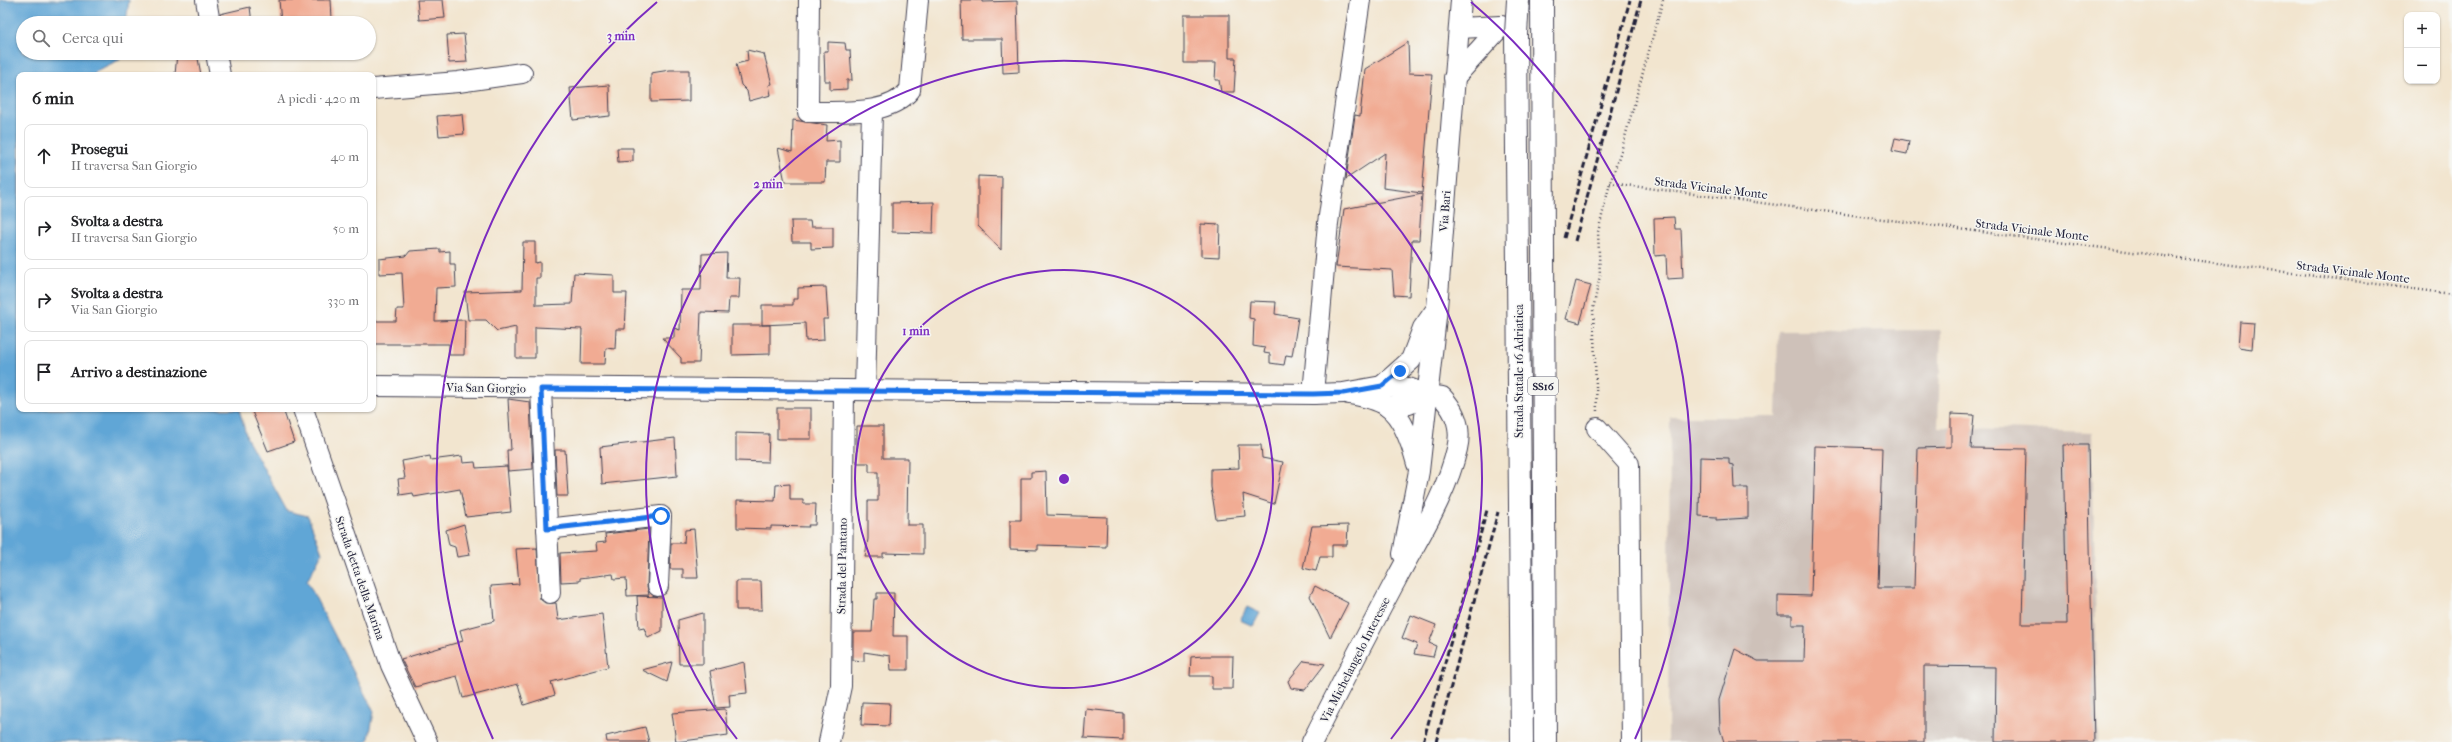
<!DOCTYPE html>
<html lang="it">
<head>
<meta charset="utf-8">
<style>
  body { margin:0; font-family:"IM FELL French Canon",serif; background:#f6f6f6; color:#202124 }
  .controls { position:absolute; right:12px; top:12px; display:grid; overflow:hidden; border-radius:8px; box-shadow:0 1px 3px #0004 }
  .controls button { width:36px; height:36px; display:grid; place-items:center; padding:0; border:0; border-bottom:1px solid #e0e0e0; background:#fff; color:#202124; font:20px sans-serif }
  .stop { position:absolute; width:12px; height:12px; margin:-9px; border:3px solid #1a73e8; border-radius:50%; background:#fff }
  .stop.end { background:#1a73e8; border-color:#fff; box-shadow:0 1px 4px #0008 }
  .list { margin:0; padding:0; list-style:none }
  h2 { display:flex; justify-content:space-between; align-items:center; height:52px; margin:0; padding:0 16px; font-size:17px }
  h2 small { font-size:13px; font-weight:400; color:#757577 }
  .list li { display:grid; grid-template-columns:26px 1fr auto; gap:12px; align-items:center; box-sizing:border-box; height:64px; margin:0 8px 8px; padding:0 8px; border:1px solid #e0e0e0; border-radius:8px }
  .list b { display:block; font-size:15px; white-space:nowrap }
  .list p { margin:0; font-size:13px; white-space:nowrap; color:#757577 }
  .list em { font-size:13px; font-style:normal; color:#757577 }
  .icon { flex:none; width:22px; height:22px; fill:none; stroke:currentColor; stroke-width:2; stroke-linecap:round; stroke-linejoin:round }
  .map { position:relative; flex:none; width:2452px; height:742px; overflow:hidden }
  .search { position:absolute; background:#fff; box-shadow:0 1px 3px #0004; left:16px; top:16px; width:360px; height:44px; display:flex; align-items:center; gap:10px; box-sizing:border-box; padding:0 14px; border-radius:22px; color:#757577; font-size:15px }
  .panel { position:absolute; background:#fff; box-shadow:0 1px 3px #0004; left:16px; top:72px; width:360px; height:340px; border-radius:8px }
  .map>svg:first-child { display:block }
</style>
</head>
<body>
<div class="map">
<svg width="2452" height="742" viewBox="0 0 2452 742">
  <rect width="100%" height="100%" fill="#f6f6f2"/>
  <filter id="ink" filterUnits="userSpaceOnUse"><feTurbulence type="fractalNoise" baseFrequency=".025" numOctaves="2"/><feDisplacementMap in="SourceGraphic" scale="8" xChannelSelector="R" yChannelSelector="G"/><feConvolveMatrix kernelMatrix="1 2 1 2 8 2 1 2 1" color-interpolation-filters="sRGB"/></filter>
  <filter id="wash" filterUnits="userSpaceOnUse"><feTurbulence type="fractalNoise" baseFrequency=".012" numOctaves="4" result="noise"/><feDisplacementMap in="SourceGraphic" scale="16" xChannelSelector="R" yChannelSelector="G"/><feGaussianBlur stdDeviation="0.9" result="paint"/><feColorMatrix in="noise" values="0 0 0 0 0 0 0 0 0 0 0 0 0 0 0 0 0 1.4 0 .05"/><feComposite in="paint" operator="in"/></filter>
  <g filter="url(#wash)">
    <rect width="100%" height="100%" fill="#f2e5cf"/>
    <path fill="#cec1b9" d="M1941,330l-3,97 154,5 6,310h-430l2,-325h106l2,-86z"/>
    <g fill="#60a6d6" stroke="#416488">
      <path d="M0,0h129l-3,23h-103v30h98l-2,7 -23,11 -2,4h-75v334h220l8,29 40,73 21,5 14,37 -15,28 67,131 -5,26 -3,4h-366z"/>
      <path d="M1247,607l13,6 -7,13 -13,-6z"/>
    </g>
    <g id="blocks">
      <g fill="#f1ab93">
        <path d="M279,0h52l1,19 -4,1 1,3h-48z"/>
        <path d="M417,0h26l2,18 -26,2z"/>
        <path d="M961,0h21v2l35,-1 2,71 -16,1 -1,-34h-40z"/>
        <path d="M250,7l2,16h-31l-1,-9z"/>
        <path d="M1184,15h45v43h7l-2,34h-13l-2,-12h-4l1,-17h-32z"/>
        <path d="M464,34l3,28 -18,1 -2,-28z"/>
        <path d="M828,42l17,1 1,7h4l2,30h-5v9l-17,1v-9h-5l-1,-30h4z"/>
        <path d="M1408,42l1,31 23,1 -10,119 -39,-5 2,-35 -39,26 9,-64 5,1 5,-47z"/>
        <path d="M747,50l17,4 8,30 -3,1 2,10 -22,6 -2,-10 -6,-6 -5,-21 12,-3z"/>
        <path d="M177,53h20l4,22h-26z"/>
        <path d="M670,70h19v31l-38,1v-29z"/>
        <path d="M609,85l1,31 -37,4 -3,-32z"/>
        <path d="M462,114l2,20 -25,2 -2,-20z"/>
        <path d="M793,120l34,5 -1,16 14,-1v22h-14l-1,20h-40l-7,-34 14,4z"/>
        <path d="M1895,138l14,3 -2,13 -15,-3z"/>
        <path d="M617,148h16v13l-15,1z"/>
        <path d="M978,176l24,1 -1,73 -23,-24z"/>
        <path d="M1422,194l-3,46h-7l-3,56 -15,-1 -2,-25 -56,-3 8,-58z"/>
        <path d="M934,202l-1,31 -41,-1v-29z"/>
        <path d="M1674,217l1,12h6l2,49 -16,1 -1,-24 -11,1 -1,-38z"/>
        <path d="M791,221h19l1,6h22v21l-22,1v-7h-19z"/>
        <path d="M1201,224l19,1 -1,32 -18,-1z"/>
        <path d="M523,242h12v21l5,-1v16h-4v27l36,-1 2,-31 40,2v18h13l-2,36h-9l-1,20 -9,-1 -1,16h-24l1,-35 -47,-2v31h-19v-31l-19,4 -11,-11h-18l-3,-28 57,-2z"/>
        <path d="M440,249v3l10,-1v13h5l1,23 -20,1 -1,33 30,-1 -1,35h-15v-11h-76v-23h23l1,-12h7l-2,-36 -23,1v-15l27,-3 4,-5z"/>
        <path d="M727,253l-1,25h14l-1,20h-10l-1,15 -27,-1 -2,51h-18v-5l-19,-20h12v-10l6,2 1,-40h20l1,-36z"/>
        <path d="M1576,281l15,4 -11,38 -14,-4z"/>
        <path d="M826,287l2,32h-5l1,21 -18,1 -1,-18 -43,2v-20h31v-6h5v-11z"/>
        <path d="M1250,301l26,1 -1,12 23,4 -6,38 -6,-1 -2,10 -14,-2v-9l-6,-1 1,-5 -12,-2 1,-27 -5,-1z"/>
        <path d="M2240,322l14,1 -2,26 -14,-2z"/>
        <path d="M732,325h38v29l-38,1z"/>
        <path d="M508,399l22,3 3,67 -25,2 -1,-21h4z"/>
        <rect x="777" y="408" width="34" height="31"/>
        <path d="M251,409h32l11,33 -26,9z"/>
        <path d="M1951,414l23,1 -3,33 55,1 -4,175h45l-4,-179h25l6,297h-99l1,-75 -72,-1v76h-200l-4,-13 -1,-29 16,-51 23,12h46l1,-36h-13v-10h-14v-20l33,1 4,-150 67,2 -4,140h36l4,-140 33,-1z"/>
        <path d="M857,426h26v32h25l-1,67h16v29l-40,-1v4h-18l3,-18v-38h10v-29h-9v-9h-12z"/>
        <path d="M736,433l33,1 -1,28 -32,-1z"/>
        <path d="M675,438l2,38 -75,8 -2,-37z"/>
        <path d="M1238,445h23l1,13 21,4 -9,42 -31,-10 2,22 -29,3 -5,-32v-18l28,-1z"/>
        <path d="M555,450h10l3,46h-11z"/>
        <path d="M430,456l1,4 31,-4 1,7 12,-1 1,6 31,-2 4,46 -45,5 -6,-28 -46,8 -1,-4 -13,2 -2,-16 7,-1 -3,-17z"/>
        <path d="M1700,457l29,1v6l4,1 1,23h14v30l-32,2v-3l-17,-1z"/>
        <path d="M1046,471l1,44 60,2 -1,30 -68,-2v5l-28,-1v-29h11v-42h10v-6z"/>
        <path d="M790,484v16h13v4h13l-1,21h-7l1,2 -38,-1v3l-34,-1v-28l38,1 1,-16z"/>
        <path d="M464,524l6,31 -13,2 -2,-10 -6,-2 -3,-15z"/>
        <path d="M1348,525l-1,20h-15v12h-12l-4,14 -13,-3 9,-42z"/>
        <path d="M649,529l-2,57 2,9 -22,1 -1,-18 -12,1 -1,-5 -33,4v3l-19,1 -1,-29 37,-2 -1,-8 10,-1 -1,-8z"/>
        <path d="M694,529l4,49h-15v-9h-13l1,-26h13l1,-13z"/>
        <path d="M537,548l3,51 5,4h11l2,17 44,-6 6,53 -57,15 4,13 -31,10 -6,-21 -55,14 -6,-22 -42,11 -14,-28 62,-18 -3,-11 34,-9 -3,-35 28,-2 -3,-35z"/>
        <path d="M736,581h25l1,29h-26z"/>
        <path d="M1315,586l33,17 -18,35 -20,-42z"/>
        <path d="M877,593h17l-1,43h15v34h-17l-1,-14 -26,-4v9l-11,-1v-28h19l2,-33h3z"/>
        <path d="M637,596l25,1v34l-14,7 -4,-10 -5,1z"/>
        <path d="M703,613v51h-24l-1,-44z"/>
        <path d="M1411,615l25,10 -7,18 7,3 -3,11 -19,-3 3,-10 -15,-6z"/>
        <path d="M1203,656h30l-1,33h-20v-13h-22l1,-19z"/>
        <path d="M1304,661l21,3 -20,26 -14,-2 -3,-7z"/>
        <path d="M672,662l-5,20 -25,-12z"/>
        <path d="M744,662l3,31 -18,2 1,12 -14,1 -6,-37z"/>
        <path d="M862,702l28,1 -1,23 -28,-1z"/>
        <path d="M725,709l3,26 -52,7 -4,-29z"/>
        <path d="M1086,709l37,4v27l-39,-2z"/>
        <path d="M645,727l4,15h-42l-1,-6z"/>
      </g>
    </g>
  </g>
  <g filter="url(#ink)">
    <use href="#blocks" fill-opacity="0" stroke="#413f51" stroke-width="1"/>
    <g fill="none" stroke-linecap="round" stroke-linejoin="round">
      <defs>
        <g id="minor">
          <path d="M206,0l4,23"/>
          <path d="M809,0l-1,112c33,-1 80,5 102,-22l8,-90"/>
          <path d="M1459,28l42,-2"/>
          <path d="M216,53l4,22"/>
          <path d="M1454,78l47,-52"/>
          <path d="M373,89l85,-7 64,-9"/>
          <path d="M373,386l940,8 30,-1 39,-7 26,2 20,7 14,2c14,15 20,31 15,52 -11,47 -38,87 -60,129 -29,54 -57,109 -85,164"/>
          <path d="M1382,386l29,-26 12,-32 12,-17"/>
          <path d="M541,389l9,204"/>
          <path d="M865,390l7,-280"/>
          <path d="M1313,394l15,-171 32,-223"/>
          <path d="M1349,394c12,2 28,5 38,12 17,12 25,39 30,58"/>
          <path d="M1388,407l21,-3 19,-9"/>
          <path d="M303,409l88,256 36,77"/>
          <path d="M1597,428l32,36 3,278"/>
          <path d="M547,529l114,-13 -3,70"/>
          <path d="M1403,554l16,-83 18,-163 24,-308"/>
          <path d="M829,742l12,-56 3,-296"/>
        </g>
        <g id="highway">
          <path d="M1542,0l3,742"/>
          <path d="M1516,34l6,708"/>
        </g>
      </defs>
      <use href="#minor" stroke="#413f51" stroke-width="22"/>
      <use href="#highway" stroke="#413f51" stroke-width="24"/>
      <g stroke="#413f51" stroke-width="2.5" stroke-dasharray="1 3" stroke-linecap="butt">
        <path d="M1610,183l842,111"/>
        <path d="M1597,411l-4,-101 7,-35 -2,-43 12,-49 12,-35 41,-148"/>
      </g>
      <use href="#minor" stroke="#fff" stroke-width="20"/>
      <use href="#highway" stroke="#fff" stroke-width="22"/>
      <g stroke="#22223b" stroke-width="3" stroke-dasharray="6 3" stroke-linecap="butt">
        <path d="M1564,238l66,-238"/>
        <path d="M1575,241l66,-241"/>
        <path d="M1423,742l64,-232"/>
        <path d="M1436,742l62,-230"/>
      </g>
      <defs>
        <path id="highway-bridge" d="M1516,34l2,-34"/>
      </defs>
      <use href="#highway-bridge" stroke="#413f51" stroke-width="24" stroke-linecap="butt"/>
      <use href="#highway-bridge" stroke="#fff" stroke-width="22"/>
    </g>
  </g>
  <g fill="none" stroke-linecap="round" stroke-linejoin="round" filter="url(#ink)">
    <path stroke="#1a73e8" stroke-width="5" d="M661,516l-114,13 -6,-140 772,5 30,-1 39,-7 18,-15"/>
  </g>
  <g fill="none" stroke="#7b2cbf" stroke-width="2">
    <circle cx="1064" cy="479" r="209"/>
    <path d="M737 739A418 418 0 1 1 1391 739"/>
    <path d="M493 739A627 627 0 0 1 657 2M1471 2A627 627 0 0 1 1635 739"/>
  </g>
  <g text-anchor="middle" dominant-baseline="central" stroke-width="3" stroke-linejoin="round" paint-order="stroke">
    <rect fill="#f6f6f2" stroke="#626272" stroke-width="1" x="1528" y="377" width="30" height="18" rx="3"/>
    <g font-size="11" font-weight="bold" fill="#22223b">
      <text x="1543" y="386">SS16</text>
    </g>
    <g font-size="12" fill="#22223b" stroke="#f6f6f2">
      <text transform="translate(1711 188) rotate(7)">Strada Vicinale Monte</text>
      <text transform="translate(1445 211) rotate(-86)">Via Bari</text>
      <text transform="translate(2032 230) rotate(7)">Strada Vicinale Monte</text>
      <text transform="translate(2353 272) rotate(7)">Strada Vicinale Monte</text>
      <text transform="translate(1519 371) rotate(-90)">Strada Statale 16 Adriatica</text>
      <text transform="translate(486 388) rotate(1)">Via San Giorgio</text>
      <text transform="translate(842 566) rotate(-89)">Strada del Pantano</text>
      <text transform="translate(360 578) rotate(71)">Strada detta della Marina</text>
      <text transform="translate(1355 660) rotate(-63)">Via Michelangelo Interesse</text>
    </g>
  </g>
  <circle cx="1064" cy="479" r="6" fill="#7b2cbf" stroke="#f6f6f2" stroke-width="2"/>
  <g font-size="12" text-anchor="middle" font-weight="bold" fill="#7b2cbf" stroke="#f6f6f2" stroke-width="3" stroke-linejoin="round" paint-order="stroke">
    <text x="621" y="40">3 min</text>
    <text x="768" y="188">2 min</text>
    <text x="916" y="335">1 min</text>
  </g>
</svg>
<div class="controls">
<button>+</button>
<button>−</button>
</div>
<div class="stop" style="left:661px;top:516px"></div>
<div class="stop end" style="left:1400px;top:371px"></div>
<div class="search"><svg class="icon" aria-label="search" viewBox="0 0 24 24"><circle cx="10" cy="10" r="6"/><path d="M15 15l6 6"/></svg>Cerca qui</div>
<section class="panel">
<h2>6 min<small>A piedi · 420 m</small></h2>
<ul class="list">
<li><svg class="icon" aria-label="ahead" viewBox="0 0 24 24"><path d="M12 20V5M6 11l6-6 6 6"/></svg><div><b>Prosegui</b><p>II traversa San Giorgio</p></div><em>40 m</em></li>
<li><svg class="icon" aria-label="right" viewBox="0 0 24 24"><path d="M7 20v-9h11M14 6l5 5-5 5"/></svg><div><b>Svolta a destra</b><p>II traversa San Giorgio</p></div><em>50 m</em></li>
<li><svg class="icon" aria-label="right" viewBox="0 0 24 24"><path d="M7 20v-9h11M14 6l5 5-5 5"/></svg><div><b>Svolta a destra</b><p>Via San Giorgio</p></div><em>330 m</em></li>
<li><svg class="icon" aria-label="arrive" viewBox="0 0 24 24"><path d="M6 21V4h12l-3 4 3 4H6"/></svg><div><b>Arrivo a destinazione</b></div></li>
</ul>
</section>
</div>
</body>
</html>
